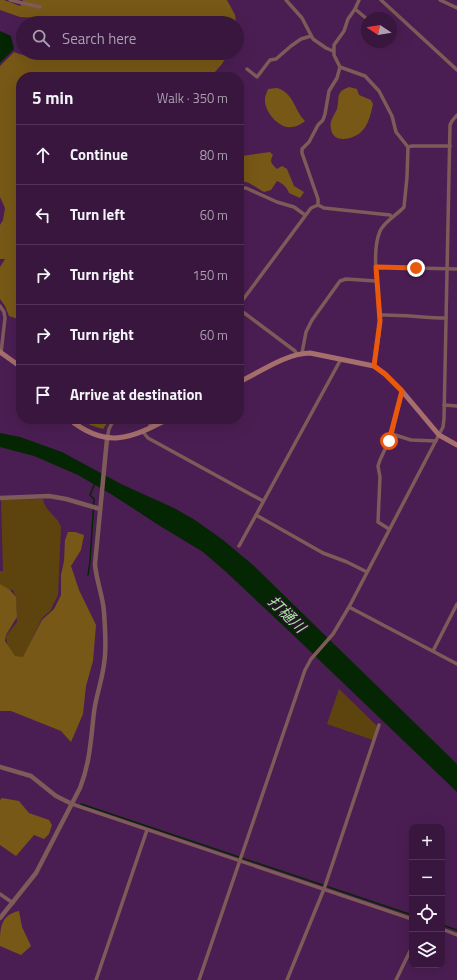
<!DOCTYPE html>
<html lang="en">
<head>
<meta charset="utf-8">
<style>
  body { margin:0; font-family:"Titillium Web","Noto Sans JP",sans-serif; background:#3f1f45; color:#f1f3f6 }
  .controls { position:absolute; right:12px; bottom:12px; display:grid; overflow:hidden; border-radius:8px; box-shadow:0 4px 16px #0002 }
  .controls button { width:36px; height:36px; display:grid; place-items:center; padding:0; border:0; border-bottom:1px solid #523558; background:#38163e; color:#f1f3f6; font:20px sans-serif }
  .compass { position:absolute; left:361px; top:12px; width:36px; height:36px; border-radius:50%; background:#38163e; box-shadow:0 4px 16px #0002; rotate:282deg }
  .stop { position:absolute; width:12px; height:12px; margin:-9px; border:3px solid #ea580c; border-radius:50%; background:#fff }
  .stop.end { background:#ea580c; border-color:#fff; box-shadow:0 1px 4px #0008 }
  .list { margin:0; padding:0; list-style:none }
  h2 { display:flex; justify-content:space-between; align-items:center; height:52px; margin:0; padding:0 16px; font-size:17px }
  h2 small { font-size:13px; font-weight:400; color:#ab9fb0 }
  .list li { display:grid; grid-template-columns:26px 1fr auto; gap:12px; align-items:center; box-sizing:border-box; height:60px; padding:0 16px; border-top:1px solid #523558 }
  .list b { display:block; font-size:15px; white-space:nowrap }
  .list em { font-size:13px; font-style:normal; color:#ab9fb0 }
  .icon { flex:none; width:22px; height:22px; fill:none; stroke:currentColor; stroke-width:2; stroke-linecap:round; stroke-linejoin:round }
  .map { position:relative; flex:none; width:457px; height:980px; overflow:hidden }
  .search { position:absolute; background:#38163e; box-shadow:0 4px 16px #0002; left:16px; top:16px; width:228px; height:44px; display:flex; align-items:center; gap:10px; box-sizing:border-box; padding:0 14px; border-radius:22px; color:#ab9fb0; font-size:15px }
  .panel { position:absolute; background:#38163e; box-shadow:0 4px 16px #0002; left:16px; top:72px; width:228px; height:352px; border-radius:16px }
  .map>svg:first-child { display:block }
</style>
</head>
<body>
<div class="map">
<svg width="457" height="980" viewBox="0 0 457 980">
  <rect width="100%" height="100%" fill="#4b1e53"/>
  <g fill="#5d440f">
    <path d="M43,499c2,13 14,16 18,28l-3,68 -8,16 -8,7 -20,43 -6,2 -8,-14 -2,-13 11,-14 -1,-24 -3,-8 -13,-1v-18h3l-2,-71z"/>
    <path d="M339,689l38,37 -4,14 -46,-16z"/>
  </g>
  <g fill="#775816">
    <path d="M0,0h4l16,6 3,-6h204l8,15 1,8h-188l-9,-5 -19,-1 -20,-7z"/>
    <path d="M14,52c11,4 21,8 31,1h183l-6,11 -8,9 -1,4h-192v243l-12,-4 -4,-10 -5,-7v-32l5,-8h-5v-34l3,-5 2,-12 -5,-11v-131z"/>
    <path d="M349,87l8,2 2,6 12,5 2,4c-2,9 -4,19 -10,26 -7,9 -30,15 -32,-1 -2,-8 3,-13 6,-20 3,-11 -2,-17 12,-22z"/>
    <path d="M277,88c17,5 17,22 28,33 -5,4 -11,7 -18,6 -11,-2 -23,-17 -22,-28 0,-3 2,-7 3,-10z"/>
    <path d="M270,152l3,3c-4,7 -1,9 4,14l5,-3 5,3 7,17 10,6 -4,6 -11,-5c-3,-7 -6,-9 -12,-12l-6,9 -7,2 -15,-9 -10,-3v-27l3,3z"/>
    <path d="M87,419h23l-7,10 -13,-4 -4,-4z"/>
    <path d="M68,532h7l9,3 -3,15 -10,16 8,24 17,35 -3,36 -7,25 -3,28 -12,28 -10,-11 -50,-20h-11v-127l10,6 6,7 1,20 -11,18 -1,6 10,15 8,1 19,-37 12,-11 7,-14v-20l3,-14 1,-21z"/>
    <path d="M2,798l17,3 10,12 20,7 3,5 -3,9 -5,5 -10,-4 -18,21 -16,-11v-45z"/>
    <path d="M19,911l3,16 9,19 -10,9 -21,-9c0,-17 0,-31 19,-35z"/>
  </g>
  <g fill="#052603">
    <path d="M0,31l11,5 3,13 -14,14z"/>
    <path d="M0,433l20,4 42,15 59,32 53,24 21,12 28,20 30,25 204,199v28l-167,-160 -65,-61 -22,-19 -43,-26 -46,-30 -36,-21 -44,-19 -34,-9z"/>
  </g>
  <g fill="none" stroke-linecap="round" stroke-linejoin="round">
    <g stroke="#052603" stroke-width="1.5">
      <path d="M88,575l2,-13 4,-63 -4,-4 5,-12"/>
      <path d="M81,804l331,111"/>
      <path d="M442,925l15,5"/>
    </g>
    <g stroke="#7e5a59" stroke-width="3.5">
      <path d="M10,0l30,7"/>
      <path d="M286,0l16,18 11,21 13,9 7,3"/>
      <path d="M359,0l-4,9 -7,10 -4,12 -10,14v10l6,12 25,9 14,15 13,25 4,16 12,15 -1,30 -3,30c-7,8 -19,14 -24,24 -10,24 0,64 0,89 0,15 -4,31 -6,46"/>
      <path d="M381,0l76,70"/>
      <path d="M440,0l17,8"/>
      <path d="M355,9l12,10"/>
      <path d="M247,69l10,8 13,-17 6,-1 15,-13 10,-7 10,-3"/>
      <path d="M408,147l4,-1h38"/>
      <path d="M239,190l3,-2h4l31,14 17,5 11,8"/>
      <path d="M318,205v-6l-16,-46v-4l7,-7 9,-17 5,-5 2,-6 4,-23 8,-13 3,-11"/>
      <path d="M376,267l81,2"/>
      <path d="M239,305l72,-97 7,-3 6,3 66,7 2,2"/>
      <path d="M0,306l4,6 1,6 -4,35"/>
      <path d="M239,309l56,42 2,3"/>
      <path d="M379,315c22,-1 45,3 67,3"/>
      <path d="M302,353l4,-21 6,-12 28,-39 6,-2 30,2"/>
      <path d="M341,359l-85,156 67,38 24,9 20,10"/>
      <path d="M444,405l13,1"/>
      <path d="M149,429l2,-7 2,-3"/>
      <path d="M143,432l5,6 115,63"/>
      <path d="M392,434l19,6 25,1"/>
      <path d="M107,439l2,-10 5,-10"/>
      <path d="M389,529l-11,-7 2,-45 -2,-11 2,-6 12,-26 10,-43"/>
      <path d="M239,546l17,-31"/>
      <path d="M349,607l108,57"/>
      <path d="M433,651l24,-47"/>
      <path d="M72,804l340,115"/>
      <path d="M0,894l13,9"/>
      <path d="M442,929l15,6"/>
      <path d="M96,980l51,-150"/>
      <path d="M199,980l106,-310 6,-11 22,-25 16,-27 94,-180 1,-8 6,-294 2,-4 5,-6"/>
      <path d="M287,980l37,-91 55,-164"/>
      <path d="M396,980l16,-33"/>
    </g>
    <g stroke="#7e5a59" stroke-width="4.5">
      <path d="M0,498l49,-2 17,3 34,10"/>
      <path d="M0,767l31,9 25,20 16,8"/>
      <path d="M0,918l36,-45 44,-85c10,-25 11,-50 14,-76 2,-16 8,-31 10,-48 3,-17 1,-35 0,-52 -1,-16 -8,-32 -9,-48l12,-125"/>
    </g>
    <g stroke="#a66f6d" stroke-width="5">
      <path d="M0,352l21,15"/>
      <path d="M239,382c21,-10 48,-29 71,-29l64,13 11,8 17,17 37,44 18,10"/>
      <path d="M69,419c37,30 61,20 99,0"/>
    </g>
  </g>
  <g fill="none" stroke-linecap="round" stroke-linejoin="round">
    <path stroke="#ea580c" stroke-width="5" d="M389,441l13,-50 -17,-17 -11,-8 6,-45 -4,-54 40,1"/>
  </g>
  <g text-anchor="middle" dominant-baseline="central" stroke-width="3.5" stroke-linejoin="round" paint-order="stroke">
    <g font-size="15" font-style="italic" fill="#a5e69c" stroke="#27132a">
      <text transform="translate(287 614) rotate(44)">打樋川</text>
    </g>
  </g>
</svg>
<div class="controls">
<button>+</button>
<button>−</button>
<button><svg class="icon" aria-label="locate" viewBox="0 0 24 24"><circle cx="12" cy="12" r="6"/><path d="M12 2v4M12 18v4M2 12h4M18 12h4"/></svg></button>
<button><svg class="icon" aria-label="layers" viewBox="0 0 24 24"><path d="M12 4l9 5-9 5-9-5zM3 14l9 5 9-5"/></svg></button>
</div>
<svg class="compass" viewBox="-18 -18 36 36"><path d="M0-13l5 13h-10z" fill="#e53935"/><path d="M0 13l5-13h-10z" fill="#ab9fb0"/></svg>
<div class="stop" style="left:389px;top:441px"></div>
<div class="stop end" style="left:416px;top:268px"></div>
<div class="search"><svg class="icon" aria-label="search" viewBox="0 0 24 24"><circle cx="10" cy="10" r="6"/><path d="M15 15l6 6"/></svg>Search here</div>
<section class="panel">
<h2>5 min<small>Walk · 350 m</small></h2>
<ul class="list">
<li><svg class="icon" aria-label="ahead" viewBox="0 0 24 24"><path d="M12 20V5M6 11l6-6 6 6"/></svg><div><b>Continue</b></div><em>80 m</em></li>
<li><svg class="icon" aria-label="left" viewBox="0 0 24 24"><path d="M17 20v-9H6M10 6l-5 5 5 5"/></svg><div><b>Turn left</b></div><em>60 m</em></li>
<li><svg class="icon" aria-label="right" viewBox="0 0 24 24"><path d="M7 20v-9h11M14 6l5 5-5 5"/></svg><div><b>Turn right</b></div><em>150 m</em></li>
<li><svg class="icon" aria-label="right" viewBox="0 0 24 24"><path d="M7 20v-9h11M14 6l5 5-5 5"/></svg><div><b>Turn right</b></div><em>60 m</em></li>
<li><svg class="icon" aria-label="arrive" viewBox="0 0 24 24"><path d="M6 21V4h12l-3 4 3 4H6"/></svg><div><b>Arrive at destination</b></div></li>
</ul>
</section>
</div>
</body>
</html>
